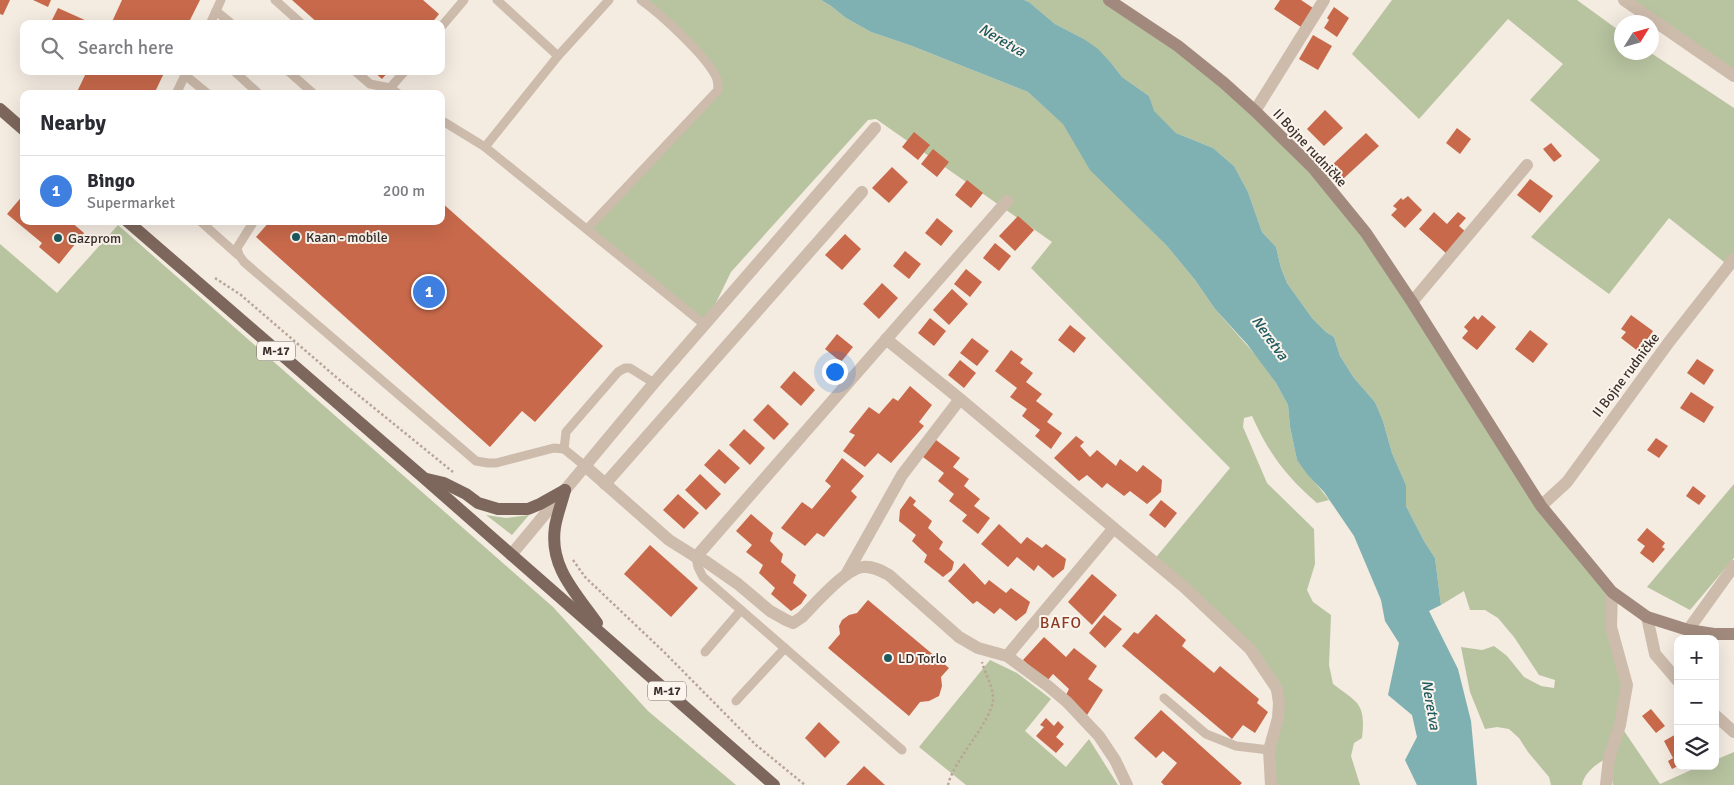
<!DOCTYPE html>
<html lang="en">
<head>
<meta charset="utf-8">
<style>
  body { margin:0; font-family:Signika,sans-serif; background:#f2f2f3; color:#2b2b33 }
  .controls { position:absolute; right:15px; bottom:15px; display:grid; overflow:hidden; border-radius:10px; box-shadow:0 5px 20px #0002 }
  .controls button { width:45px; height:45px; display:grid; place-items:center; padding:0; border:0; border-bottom:1px solid #e1e1e2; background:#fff; color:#2b2b33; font:25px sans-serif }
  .compass { position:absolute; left:1614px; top:15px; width:45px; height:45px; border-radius:50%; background:#fff; box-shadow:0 5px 20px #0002; rotate:53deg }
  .you { position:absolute; left:834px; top:371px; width:18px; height:18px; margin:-12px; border:4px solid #fff; border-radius:50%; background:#1a73e8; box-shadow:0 0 0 8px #1a73e833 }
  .badge { display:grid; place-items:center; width:32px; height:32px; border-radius:50%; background:#0f766e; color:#fff; font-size:16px; font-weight:700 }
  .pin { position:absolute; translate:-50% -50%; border:2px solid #fff; box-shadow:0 1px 5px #0006 }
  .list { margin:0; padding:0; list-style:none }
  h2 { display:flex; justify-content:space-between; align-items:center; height:65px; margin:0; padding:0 20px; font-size:21px }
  h2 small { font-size:16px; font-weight:400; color:#7c7c81 }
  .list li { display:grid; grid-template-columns:32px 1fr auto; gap:15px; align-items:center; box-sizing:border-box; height:70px; padding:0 20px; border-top:1px solid #e1e1e2 }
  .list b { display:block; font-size:19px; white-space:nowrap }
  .list p { margin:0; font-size:16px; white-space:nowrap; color:#7c7c81 }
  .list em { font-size:16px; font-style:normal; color:#7c7c81 }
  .icon { flex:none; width:28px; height:28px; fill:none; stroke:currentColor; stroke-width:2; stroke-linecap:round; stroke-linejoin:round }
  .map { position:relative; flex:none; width:1734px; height:785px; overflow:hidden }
  .search { position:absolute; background:#fff; box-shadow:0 5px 20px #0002; left:20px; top:20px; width:425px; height:55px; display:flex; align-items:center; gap:12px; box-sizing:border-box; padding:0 18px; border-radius:10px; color:#7c7c81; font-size:19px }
  .panel { position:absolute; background:#fff; box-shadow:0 5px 20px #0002; left:20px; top:90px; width:425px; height:135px; border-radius:10px }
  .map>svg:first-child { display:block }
</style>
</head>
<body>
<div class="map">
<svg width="1734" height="785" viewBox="0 0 1734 785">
  <rect width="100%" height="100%" fill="#f4ebe1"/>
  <g fill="#b8c4a0">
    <path d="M641,0h180l10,6 15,12 25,14 41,14 116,46 36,32 11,18 53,65 39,39 28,34 20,29 44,50 17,24 12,22 2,22 7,33 32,40 -12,3c-31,-27 -48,-49 -65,-87l-8,2 -1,9 24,56 47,46 1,35 -8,26 6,12 18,13 -2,50 4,19c25,19 33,19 29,54l-8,5 -3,13 9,29h-89l7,-67 -12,-48 -113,-109 77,-93 -199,-200 21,-26 -176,-123 -8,1 -137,152 -26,53 -118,-96 131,-139 -2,-14z"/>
    <path d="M1024,0h85l146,111 111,122 121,189 125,170 10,74 -2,59 40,59 40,-18h15v-6l19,-8v33h-121l-5,-27c-10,4 -24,15 -26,27h-31l-2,-8 -21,-25 -9,-14 -10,-9 -12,-2 -12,2 -15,-37 -9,-45 21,3 12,-4 13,10 17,21 17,9 13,2 1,-8 -16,-5 -25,-38 -16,-19 -13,-8h-15l-6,-19 -23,14 -6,-47 -11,-17 -18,-35v-21l-14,-32 -9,-32 -8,-19 -21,-24 -14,-22 -6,-19 -8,-5 -14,-14 -25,-35 -6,-15 -5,-21 -14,-15 -14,-40 -14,-26 -21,-18 -37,-15 -23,-22 -4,-15 -27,-19 -10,-13 -28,-25 -29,-15 -26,-22z"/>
    <path d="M1392,0h185l44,32 1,20 29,1 83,55v151l-5,7 -60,-48 -60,76 -78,-57 69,-77 -70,-60 33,-36 -55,-45 -89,100 -67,-65z"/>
    <path d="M1630,0h104v71z"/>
    <path d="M118,225l435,382 95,104 88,74h-736v-541l57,49z"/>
    <path d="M1734,484v74l-44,52 -43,-23z"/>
    <path d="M486,515l20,3 23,-3 -17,20z"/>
    <path d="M990,660l27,13 34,26 -26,32 41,36 23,-28 29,46h-152l-47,-38z"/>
  </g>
  <path fill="#7fb0b2" d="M821,0h203l5,2 26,22 29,15 14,10 14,15 10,13 27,19 5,15 22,22 37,15 21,18 14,26 14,40 14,15 5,21 6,15 25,35 14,14 8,5 6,19 14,22 21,24 8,19 9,32 14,32v21l18,35 11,17 6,47 -12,6 29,58 13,52 6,64h-60l-12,-25 12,-23 -5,-22 -24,-20 11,-52 -14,-22 -4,-21 -27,-64 -30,-44 -17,-18 -10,-14 -7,-33 -2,-22 -12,-22 -29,-39 -32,-35 -20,-29 -28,-34 -77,-76 -27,-46 -35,-32 -116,-46 -41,-14 -25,-14 -15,-12z"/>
  <g fill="#c8694b">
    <path d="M0,0h10l-7,15 -3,-1z"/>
    <path d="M33,0h18l-3,7z"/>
    <path d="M122,0h78l-12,24h-77z"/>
    <path d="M292,0h131l16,14 -8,10h-112z"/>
    <path d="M1280,0h21l12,8 -12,19 -27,-18z"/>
    <path d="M1334,7l15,11 -12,19 -13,-9 5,-8 -2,-2z"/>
    <path d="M58,8l29,13 -2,3h-35z"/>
    <path d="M1313,35l19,11 -14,24 -19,-11z"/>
    <path d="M87,71h78l-11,23h-78z"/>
    <path d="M373,71h16l-7,8z"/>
    <path d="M1325,110l18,18 -19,18 -17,-17z"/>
    <path d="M1457,128l14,11 -11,15 -14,-11z"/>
    <path d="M914,132l16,13 -12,15 -16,-13z"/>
    <path d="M1366,133l13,13 -36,33 -12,-13z"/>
    <path d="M1551,143l11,13 -8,6 -11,-13z"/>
    <path d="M933,149l16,13 -12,15 -16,-13z"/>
    <path d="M892,167l16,15 -19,21 -17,-15z"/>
    <path d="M1530,179l23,17 -13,17 -23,-18z"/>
    <path d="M967,180l16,13 -12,15 -16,-13z"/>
    <path d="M24,194v27h46l14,12 -25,31 -20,-17 3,-4 -35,-29z"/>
    <path d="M1408,196l14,14 -17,18 -14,-13 6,-6 -4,-3 8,-8 2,2z"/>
    <path d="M441,202l162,144 -68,76 -13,-11 -32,36 -234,-210 14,-16h171z"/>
    <path d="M1434,212l13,12 11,-12 8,6 -7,8 8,7 -19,22 -29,-26z"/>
    <path d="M1018,216l16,14 -19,21 -16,-15z"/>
    <path d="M937,218l16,13 -12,15 -16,-13z"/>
    <path d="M845,234l16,15 -19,21 -17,-15z"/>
    <path d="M995,243l16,13 -12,15 -16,-13z"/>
    <path d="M905,251l16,13 -12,15 -16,-13z"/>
    <path d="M966,269l16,13 -12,15 -16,-13z"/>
    <path d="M882,283l16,15 -19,21 -16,-15z"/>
    <path d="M952,289l16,15 -19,21 -16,-15z"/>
    <path d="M1482,315l14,12 -19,23 -15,-12 6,-7 -4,-4 10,-11 4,4z"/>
    <path d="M1631,315l22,16 -6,9 5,3 -9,12 -22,-17 5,-6 -5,-3z"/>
    <path d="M930,318l16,13 -12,15 -16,-13z"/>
    <path d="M1070,325l16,13 -12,15 -16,-13z"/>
    <path d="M1530,330l18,14 -15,19 -18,-14z"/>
    <path d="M837,334l16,13 -12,15 -16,-13z"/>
    <path d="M972,338l17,13 -12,15 -17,-13z"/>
    <path d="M1011,350l12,9 -3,4 13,10 -7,9 16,12 -6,7 17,13 -6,8 15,11 -11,16 -16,-13 5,-6 -18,-14 5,-7 -17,-12 7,-9 -22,-17z"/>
    <path d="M1697,359l17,11 -10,15 -17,-12z"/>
    <path d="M960,360l16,13 -12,15 -16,-13z"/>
    <path d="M794,371l21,19 -14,16 -21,-19z"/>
    <path d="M910,386l22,19 -13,17 5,4 -33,37 -13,-10 -13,14 -22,-16 12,-16 -6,-3 20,-25 10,7 14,-16 5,3z"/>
    <path d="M1691,392l23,15 -10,16 -24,-15z"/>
    <path d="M768,404l21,20 -15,16 -21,-20z"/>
    <path d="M744,429l21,19 -15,17 -21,-20z"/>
    <path d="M1076,436l8,6 -4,4 10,11 7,-7 19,16 4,-7 17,13 6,-7 19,15 -1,12 -14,12 -17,-13 -6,5 -17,-13 -5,5 -15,-13 -8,6 -25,-23z"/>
    <path d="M1656,438l12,8 -9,12 -12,-8z"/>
    <path d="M936,440l24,18 -7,9 16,12 -5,7 16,13 -6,7 16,12 -12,16 -16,-13 5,-6 -18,-14 5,-7 -16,-13 6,-8 -21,-16z"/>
    <path d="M719,449l21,19 -15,16 -21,-19z"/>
    <path d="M842,458l22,18 -13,15 6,6 -33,40 -7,-4 -12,13 -24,-18 21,-26 10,7 19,-23 -6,-5z"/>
    <path d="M700,474l21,20 -15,16 -21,-20z"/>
    <path d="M1693,486l13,10 -7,9 -13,-9z"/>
    <path d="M678,494l21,19 -15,16 -21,-19z"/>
    <path d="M910,496l6,5 -3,4 19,16 -4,7 15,14 -4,7 15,13 -2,8 -9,7 -19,-15 3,-7 -15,-14 4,-6 -17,-14 1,-11z"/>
    <path d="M1161,500l16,13 -12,15 -16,-13z"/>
    <path d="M751,514l22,19 -3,8 13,13 -2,8 15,13 -3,8 14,12 -6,9 -10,7 -20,-17 4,-6 -16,-15 4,-8 -17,-13 6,-7 -16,-14z"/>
    <path d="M999,524l22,20 6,-7 15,11 4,-4 20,15 -2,10 -11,9 -15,-13 -4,6 -17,-14 -9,10 -27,-23z"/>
    <path d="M1647,528l18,15 -3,4 3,2 -12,14 -13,-10 5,-7 -8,-6z"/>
    <path d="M650,545l48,43 -27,29 -47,-43z"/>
    <path d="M964,563l21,22 4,-5 17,13 5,-5 19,14 -4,11 -10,8 -16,-13 -6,6 -17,-13 -4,3 -25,-23z"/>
    <path d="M1092,574l25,21 -25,30 -24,-23z"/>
    <path d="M868,600l81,68 -8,9 1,9 -3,10 -10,5 -9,1 -11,14 -81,-68 12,-14 -1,-8 3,-6 7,-5 8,-2z"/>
    <path d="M1156,614l30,26 -4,6 32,27 6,-7 39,33 -2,4 11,9 -13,21 -12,-8 -11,14 -110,-93 12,-14 4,2z"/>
    <path d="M1104,615l18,14 -17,19 -16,-15z"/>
    <path d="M1044,637l22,20 8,-9 23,18 -9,13 15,11 -16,25 -22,-18 4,-8 -16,-15 -6,7 -24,-21z"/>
    <path d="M1651,709l14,17 -9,7 -14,-17z"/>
    <path d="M1161,710l81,73 -2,2h-76l-3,-3 16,-19 -14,-12 -7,7 -22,-20z"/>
    <path d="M1046,718l8,8 4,-5 6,6 -8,10 8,7 -8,9 -20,-17 8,-9 -4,-2z"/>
    <path d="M819,722l21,20 -15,16 -20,-20z"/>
    <path d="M1678,733v33l-6,3 -4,-8 5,-3 -9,-17z"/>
    <path d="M864,766l21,19h-39z"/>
  </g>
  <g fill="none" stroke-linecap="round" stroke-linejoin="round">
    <g stroke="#b9a596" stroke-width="2.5" stroke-dasharray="2.5 2.5" stroke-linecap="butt">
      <path d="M215,278l26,17 95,82 117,95"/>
      <path d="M573,560l12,17 79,75 92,93 49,40"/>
      <path d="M948,785c6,-26 45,-65 45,-86 0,-14 -8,-25 -11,-37"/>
    </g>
    <g stroke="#cdbbac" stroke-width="9">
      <path d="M275,0l27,24"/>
      <path d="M497,0l61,56"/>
      <path d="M216,11l16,13"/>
      <path d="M210,24l11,-24"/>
      <path d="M441,27l23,-27"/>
      <path d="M234,71l25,23"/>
      <path d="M288,71l26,23"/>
      <path d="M355,71l15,13 20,4 9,6"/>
      <path d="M185,75l23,19"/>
      <path d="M390,88l15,-17"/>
      <path d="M176,94l11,-23"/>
      <path d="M441,120l44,27 220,178"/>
      <path d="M485,147l73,-91 51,-56"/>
      <path d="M200,221l38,34"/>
      <path d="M254,221l-17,27 2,7 5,7 232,199 12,2h8l58,-15 10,1 21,17"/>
      <path d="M587,229l131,-139c0,-5 0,-11 -3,-15 -11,-21 -54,-61 -74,-75"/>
      <path d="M564,449l2,-17 52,-60 7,-4h5l24,15"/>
      <path d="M696,557l2,10 5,10 199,173"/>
      <path d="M705,652l36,-42"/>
      <path d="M1164,698l42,36 30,12 33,4"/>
      <path d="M736,701l49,-53"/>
    </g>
    <g stroke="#cdbbac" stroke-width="12">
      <path d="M1624,0l110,76"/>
      <path d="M1255,111l69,-111"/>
      <path d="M1412,302l115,-137"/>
      <path d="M886,339l74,60 224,188 66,62 27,40 2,14 -1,15 -9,32 2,35"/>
      <path d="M585,466l84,74 27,17 9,4 33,23 32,27 16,9 7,3 9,-6c13,-13 44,-49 61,-50 9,-1 17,3 26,8l70,62 19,11 29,8 41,30 19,16 32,34 16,24 12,25"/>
      <path d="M605,484l257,-292"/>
      <path d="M1541,506l26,-24 102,-140 65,-83"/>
      <path d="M511,555l143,-172 221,-255"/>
      <path d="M696,557l311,-356"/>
      <path d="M847,573l55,-98 58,-76"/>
      <path d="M1647,617l8,37 23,27"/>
      <path d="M1688,630l46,-64"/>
      <path d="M1007,656l106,-127"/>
      <path d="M1715,715l19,17"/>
      <path d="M1606,785l3,-27 11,-33 7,-40 -16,-58 1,-35"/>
    </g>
    <path stroke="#a18a7d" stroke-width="12" d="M1109,0l69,46 46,37 31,28 58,57 53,65 46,69 129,204 71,86 35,25 41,13 26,4h20"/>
    <g stroke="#7d675c" stroke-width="12">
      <path d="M0,109l24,21"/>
      <path d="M127,221l297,257 350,307"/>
      <path d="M427,479l17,4 22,11 12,9 20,6h30l12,-5 25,-14"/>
      <path d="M565,490c-3,12 -8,25 -10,37 -6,40 21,66 42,96"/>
    </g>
  </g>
  <g fill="#1f5a5e" stroke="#fbf5ee" stroke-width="2">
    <circle cx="296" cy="237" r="5"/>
    <circle cx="58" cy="238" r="5"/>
    <circle cx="888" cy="658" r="5"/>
  </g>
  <g text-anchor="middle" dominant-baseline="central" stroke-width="4" stroke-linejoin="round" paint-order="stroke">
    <g fill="#fbf5ee" stroke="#756b66" stroke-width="1">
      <rect x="257" y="341.5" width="38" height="19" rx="4"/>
      <rect x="648" y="681.5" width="38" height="19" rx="4"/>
    </g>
    <g font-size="12" font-weight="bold" fill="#3b302b">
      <text x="276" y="351">M-17</text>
      <text x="667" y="691">M-17</text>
    </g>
    <g font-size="14" fill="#3b302b" stroke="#fbf5ee">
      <text transform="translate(1310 148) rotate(47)">II Bojne rudničke</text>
      <text transform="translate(1626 375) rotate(-53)">II Bojne rudničke</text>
    </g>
    <g font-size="14" fill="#3b302b" stroke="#fbf5ee" text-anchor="start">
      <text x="306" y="237">Kaan - mobile</text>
      <text x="68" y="238">Gazprom</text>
      <text x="898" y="658">LD Torlo</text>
    </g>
    <g font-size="15" font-style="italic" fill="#1f5a5e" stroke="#fbf5ee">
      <text transform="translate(1002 40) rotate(30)">Neretva</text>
      <text transform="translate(1270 338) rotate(54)">Neretva</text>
      <text transform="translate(1431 705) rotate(80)">Neretva</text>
    </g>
    <g font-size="16" letter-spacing="1" fill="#8c3b22" stroke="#fbf5ee">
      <text x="1061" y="623">BAFO</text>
    </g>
  </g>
</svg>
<div class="controls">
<button>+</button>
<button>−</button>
<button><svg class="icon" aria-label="layers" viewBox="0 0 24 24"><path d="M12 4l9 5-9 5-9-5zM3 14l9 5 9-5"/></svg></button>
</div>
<svg class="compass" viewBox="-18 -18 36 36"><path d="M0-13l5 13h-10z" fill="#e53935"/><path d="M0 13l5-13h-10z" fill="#7c7c81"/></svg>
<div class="you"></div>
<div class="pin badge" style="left:429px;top:292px;background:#3f7fe0">1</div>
<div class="search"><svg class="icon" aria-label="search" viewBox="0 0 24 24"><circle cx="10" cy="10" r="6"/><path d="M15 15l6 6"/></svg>Search here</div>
<section class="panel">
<h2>Nearby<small></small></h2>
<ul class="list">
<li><span class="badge" style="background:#3f7fe0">1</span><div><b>Bingo</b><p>Supermarket</p></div><em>200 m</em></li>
</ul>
</section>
</div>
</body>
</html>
